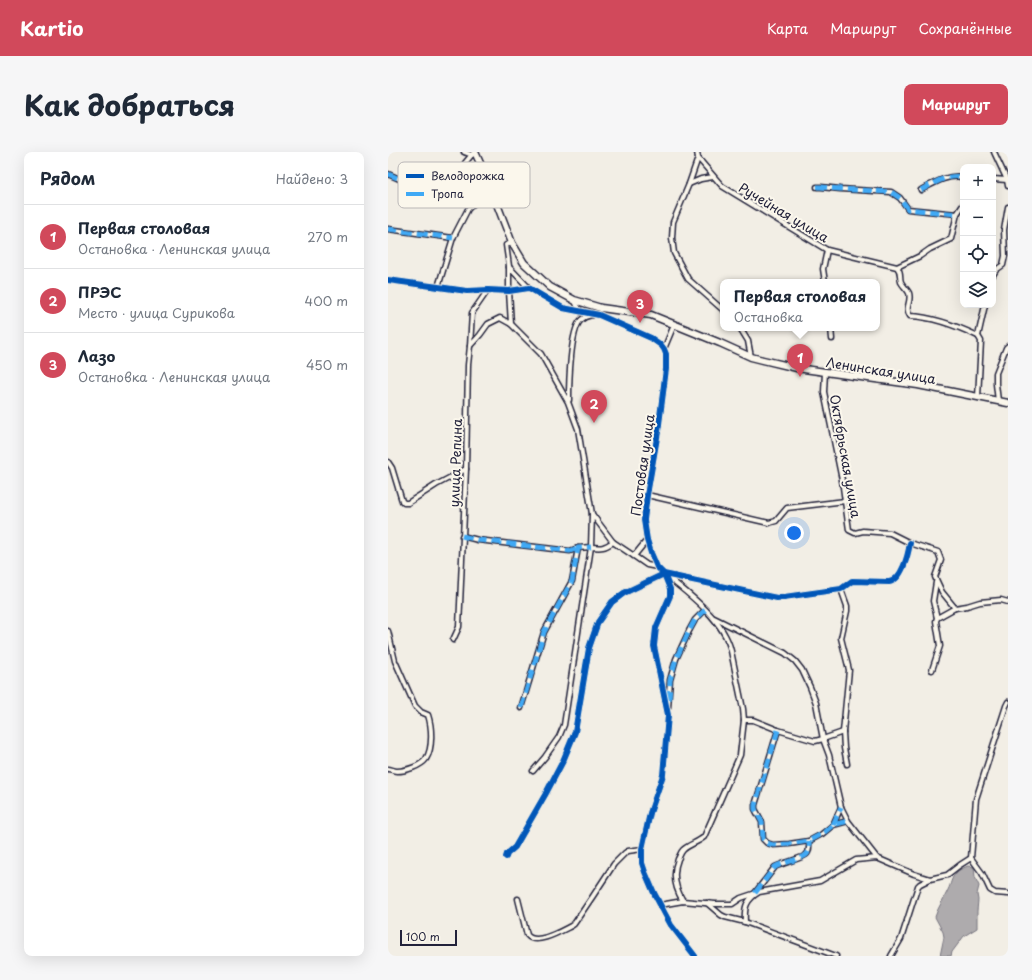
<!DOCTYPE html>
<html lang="ru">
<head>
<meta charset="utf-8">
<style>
  body { margin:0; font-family:"Playpen Sans",sans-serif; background:#f6f6f7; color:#1f2937 }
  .controls { position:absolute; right:12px; top:12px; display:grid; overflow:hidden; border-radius:8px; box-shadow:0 4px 16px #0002 }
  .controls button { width:36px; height:36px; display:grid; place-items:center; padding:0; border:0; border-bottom:1px solid #e0e1e3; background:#fff; color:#1f2937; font:20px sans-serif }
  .scale { position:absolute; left:12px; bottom:10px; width:57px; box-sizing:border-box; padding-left:4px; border:2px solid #22223b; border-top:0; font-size:11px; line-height:14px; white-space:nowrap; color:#22223b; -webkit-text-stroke:3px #fbf7ec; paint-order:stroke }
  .you { position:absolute; left:406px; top:381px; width:14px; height:14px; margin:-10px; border:3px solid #fff; border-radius:50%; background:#1a73e8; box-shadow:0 0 0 6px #1a73e833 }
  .badge { display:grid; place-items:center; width:26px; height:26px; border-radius:50%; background:#d1495b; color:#fff; font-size:13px; font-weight:700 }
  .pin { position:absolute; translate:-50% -33px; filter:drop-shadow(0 1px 2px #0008) }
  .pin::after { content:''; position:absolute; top:21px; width:14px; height:12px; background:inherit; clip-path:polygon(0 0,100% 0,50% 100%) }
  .popup { position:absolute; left:332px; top:127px; width:160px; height:52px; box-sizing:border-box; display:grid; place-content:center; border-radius:8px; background:#fff; filter:drop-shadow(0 1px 3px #0005); font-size:13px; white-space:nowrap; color:#747a83 }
  .popup b { font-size:15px; color:#1f2937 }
  .popup::after { content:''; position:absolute; left:50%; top:100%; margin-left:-8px; border:8px solid transparent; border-top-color:#fff }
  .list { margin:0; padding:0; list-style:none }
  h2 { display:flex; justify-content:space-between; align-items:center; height:52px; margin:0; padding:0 16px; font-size:17px }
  h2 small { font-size:13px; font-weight:400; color:#747a83 }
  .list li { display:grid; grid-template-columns:26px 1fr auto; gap:12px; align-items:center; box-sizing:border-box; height:64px; padding:0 16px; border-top:1px solid #e0e1e3 }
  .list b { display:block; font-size:15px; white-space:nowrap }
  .list p { margin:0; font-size:13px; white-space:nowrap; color:#747a83 }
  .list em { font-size:13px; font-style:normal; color:#747a83 }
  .icon { flex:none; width:22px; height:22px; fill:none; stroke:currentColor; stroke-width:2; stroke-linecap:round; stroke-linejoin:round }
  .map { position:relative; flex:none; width:620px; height:804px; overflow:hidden; border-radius:8px }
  header { display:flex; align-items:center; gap:24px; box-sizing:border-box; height:56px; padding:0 20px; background:#d1495b; color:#fff }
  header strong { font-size:19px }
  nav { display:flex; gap:22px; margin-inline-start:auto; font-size:14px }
  .intro { display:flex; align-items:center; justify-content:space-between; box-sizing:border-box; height:96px; padding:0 24px }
  h1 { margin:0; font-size:28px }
  .button { padding:10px 18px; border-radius:8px; background:#d1495b; color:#fff; font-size:14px; font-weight:700 }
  main { display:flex; gap:24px; padding:0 24px }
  aside { flex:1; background:#fff; border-radius:8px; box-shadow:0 4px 16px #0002 }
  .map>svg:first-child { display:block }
</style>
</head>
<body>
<header>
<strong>Kartio</strong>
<nav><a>Карта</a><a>Маршрут</a><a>Сохранённые</a></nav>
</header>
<div class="intro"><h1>Как добраться</h1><a class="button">Маршрут</a></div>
<main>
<aside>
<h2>Рядом<small>Найдено: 3</small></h2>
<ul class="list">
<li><span class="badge">1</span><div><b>Первая столовая</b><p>Остановка · Ленинская улица</p></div><em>270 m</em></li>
<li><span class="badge">2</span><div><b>ПРЭС</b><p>Место · улица Сурикова</p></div><em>400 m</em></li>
<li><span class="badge">3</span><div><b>Лазо</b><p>Остановка · Ленинская улица</p></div><em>450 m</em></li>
</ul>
</aside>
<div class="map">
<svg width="620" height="804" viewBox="0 0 620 804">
  <rect width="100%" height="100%" fill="#f2eee5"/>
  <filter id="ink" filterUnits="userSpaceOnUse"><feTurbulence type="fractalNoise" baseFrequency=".025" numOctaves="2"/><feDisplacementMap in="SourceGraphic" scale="8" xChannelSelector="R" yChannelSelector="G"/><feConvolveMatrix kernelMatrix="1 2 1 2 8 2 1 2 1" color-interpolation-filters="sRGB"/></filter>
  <g filter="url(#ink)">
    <path fill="#aeabad" stroke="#76747f" d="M580,714l6,1 1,10 4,9 -2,8 1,6 -1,11v17l-13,8 -12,16 -1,4h-11l4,-19 -1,-5 -8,-15c3,-10 9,-18 13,-27 3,-6 3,-12 8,-17 3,-4 8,-5 12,-7z"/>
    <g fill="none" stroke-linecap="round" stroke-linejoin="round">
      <defs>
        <g id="street">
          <path d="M76,0l8,3"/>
          <path d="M309,0l1,6 24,28 105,64 70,17c5,6 2,10 4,15 2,4 6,7 8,11 3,9 -5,14 1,23 23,1 47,10 68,20"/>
          <path d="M606,0l13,28 1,6"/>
          <path d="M0,22l30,13 55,17"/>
          <path d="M325,25l-12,2 -12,5 -16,38 -1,16 2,15 14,26 35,31"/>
          <path d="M605,27l14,1"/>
          <path d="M301,32l9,-26"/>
          <path d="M429,35h4l19,2 51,3 9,6 8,11 49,5"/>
          <path d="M533,38c13,-7 27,-16 42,-13"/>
          <path d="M62,45l4,-13 11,-21 9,-11"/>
          <path d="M0,77l65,9"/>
          <path d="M124,91l-6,2 3,21v25l2,33 30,30 27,48 10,27 14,85"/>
          <path d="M121,115l20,21"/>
          <path d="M509,115l23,-11 10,-7 21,-10 6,-25 6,-9"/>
          <path d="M605,123l3,-5 7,-5 2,-9 -1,-26 4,-23"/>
          <path d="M0,128l79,11 21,-1 21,1 20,-3 34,20 36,7 52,23 10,7 3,4 2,5v15l-8,63 -11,63 -3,25 3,20 4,13 6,14 7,7 6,15v7l-14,32 -2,18 14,69 -5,60 -13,38 -8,36v14l3,9 9,21 11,21 6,11 24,31"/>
          <path d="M437,130l-2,-13 4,-19"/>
          <path d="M50,135l15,-49 15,-29 9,-9 7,-10 4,-9"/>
          <path d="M186,148l7,12"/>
          <path d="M352,176l8,13 3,16"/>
          <path d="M443,176l1,11"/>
          <path d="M82,194l10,-11 8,-11 12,-6 11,6"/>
          <path d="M276,197l10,-24"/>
          <path d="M437,220l-1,20 18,88 7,50 6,3 8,-2 27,2 20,10 28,9 3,8 -6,17 7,15 13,16"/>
          <path d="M590,245l3,-56 -3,-5 7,-31"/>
          <path d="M181,248c0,-16 1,-70 12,-80 4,-4 7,-4 12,-5"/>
          <path d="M610,249l-2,-17v-11l10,-25 2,-2"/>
          <path d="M0,310l4,6 10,33 2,2h4l28,-18 30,-16"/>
          <path d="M259,343l122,28 7,-2 11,-13 58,-7"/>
          <path d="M74,384l16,4 92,11 8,-3"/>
          <path d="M246,404l13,9 10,2"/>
          <path d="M277,423c24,19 59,45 66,76l12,58 1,11 -4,35 -36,82c-7,6 -15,7 -21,13 -3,3 -3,6 -5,9 -6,15 -3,29 5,42"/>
          <path d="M548,430l-3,19 4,17"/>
          <path d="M453,437l6,17v5l-6,27 8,32 -6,62 1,16 3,16"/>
          <path d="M326,466l71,35 10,8 7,9 8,17 6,16 7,36 6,16 12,52 7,14 29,37"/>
          <path d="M0,479l7,30 20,45 6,6 7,3c4,12 5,33 -2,44 -5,7 -20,12 -29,12 -3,0 -6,-2 -9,-2"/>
          <path d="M65,488l6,-13 7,-158 2,-104 2,-19 2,-33 16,-23"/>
          <path d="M544,518l8,-24 -4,-25 1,-3 18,-10 12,-2 13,-4 21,-2 7,2"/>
          <path d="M133,556l23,-76 28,-51 6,-33 13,-1 1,-33 21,28"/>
          <path d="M280,556l2,-28 6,-21 13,-28 6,-11 10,-10"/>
          <path d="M356,568h9l25,10 37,11 8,-2 20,-7"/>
          <path d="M390,578l-23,75v4l7,13 1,17 4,4 6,2 16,-1 20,-3 13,-7 11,-9 15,-4"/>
          <path d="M145,619l12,-14 14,-20 5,-12 27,-178c11,1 13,1 22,-5l21,14 13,-16"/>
          <path d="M445,673l8,-18"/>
          <path d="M118,705l1,-3 8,-7 30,-52 18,-34 12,-29 14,-84 9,-26 14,-20 12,-9 40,-19 113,24 64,-9 11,-8 37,1c13,-2 19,-27 21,-39"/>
          <path d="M583,706l5,-59 30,-93 2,-4"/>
          <path d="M367,741l20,-26c7,-4 29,-9 32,-13 3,-4 2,-9 2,-13"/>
          <path d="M130,747l9,36c9,11 34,-4 44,-9l3,-2 19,-28 21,-32 11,-11 3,-2 14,-2"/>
          <path d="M319,751l14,12 4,2 20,5 91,34"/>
          <path d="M272,753l23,-4 32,3h17l9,-6 15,-5"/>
          <path d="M357,770c-1,-15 1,-22 14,-30l61,-11 36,-21 21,-2 37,16 16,5"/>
          <path d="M503,804l10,-17 17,-53 2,-2 10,-5 17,-4 13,-10 11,-7 11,15 8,17 5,3 13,1"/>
        </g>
        <path id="primary" d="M87,0l13,29 24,62 12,20 26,24 24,13 27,8 50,7 69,28 31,14 12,3 34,8 121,17 90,18"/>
      </defs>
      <use href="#street" stroke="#22223b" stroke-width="7"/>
      <use href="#primary" stroke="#22223b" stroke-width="9"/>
      <use href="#street" stroke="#fbf7ec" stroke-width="4"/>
      <use href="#primary" stroke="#fbf7ec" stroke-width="6"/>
      <g stroke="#3fa9f5" stroke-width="5" stroke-dasharray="10 5" stroke-linecap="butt">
        <path d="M0,22l30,13 55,17"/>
        <path d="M429,35h4l19,2 51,3 9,6 8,11 49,5"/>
        <path d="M533,38c13,-7 27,-16 42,-13"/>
        <path d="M0,77l65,9"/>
        <path d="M74,384l16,4 92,11 8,-3"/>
        <path d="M281,548l1,-20 6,-21 13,-28 6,-11 10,-10"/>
        <path d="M133,556l23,-76 28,-51 6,-33 13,-1"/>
        <path d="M390,578l-23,75v4l7,13 1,17 4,4 6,2 16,-1 20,-3 13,-7 11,-9 15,-4"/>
        <path d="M445,673l8,-18"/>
        <path d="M367,741l20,-26c7,-4 29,-9 32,-13 3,-4 2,-9 2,-13"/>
      </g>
      <defs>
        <g id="cycleway">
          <path d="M0,128l79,11 21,-1 21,1 20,-3 34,20 36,7 52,23 10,7 3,4 2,5v15l-8,63 -11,63 -3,25 3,20 4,13 6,14 7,7 6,15v7l-14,32 -2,18 14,69 -5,60 -13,38 -8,36v14l3,9 9,21 11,21 6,11 24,31"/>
          <path d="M118,705l1,-3 8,-7 30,-52 18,-34 12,-29 14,-84 9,-26 14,-20 12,-9 40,-19 113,24 64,-9 11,-8 37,1c13,-2 19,-27 21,-39"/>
        </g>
      </defs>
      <use href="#cycleway" stroke="#fbf7ec" stroke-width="8"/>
      <use href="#cycleway" stroke="#0057b8" stroke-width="6"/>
    </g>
  </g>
  <g text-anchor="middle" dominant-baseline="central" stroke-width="4" stroke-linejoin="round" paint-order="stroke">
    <g font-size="13" fill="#22223b" stroke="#fbf7ec">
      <text transform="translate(396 60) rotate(31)">Ручейная улица</text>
      <text transform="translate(493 218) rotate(9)">Ленинская улица</text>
      <text transform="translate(458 304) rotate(80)">Октябрьская улица</text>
      <text transform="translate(67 311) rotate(-88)">улица Репина</text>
      <text transform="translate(254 313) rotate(-82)">Постовая улица</text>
    </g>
  </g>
  <rect x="10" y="10" width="132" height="46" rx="6" fill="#fbf7ec" stroke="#bab7b7" stroke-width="1"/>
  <rect x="18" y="22" width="18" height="4" fill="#0057b8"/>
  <rect x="18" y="40" width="18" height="4" fill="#3fa9f5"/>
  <g font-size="11" fill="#22223b">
    <text x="43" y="28">Велодорожка</text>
    <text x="43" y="46">Тропа</text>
  </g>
</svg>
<div class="controls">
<button>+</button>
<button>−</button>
<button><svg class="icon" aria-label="locate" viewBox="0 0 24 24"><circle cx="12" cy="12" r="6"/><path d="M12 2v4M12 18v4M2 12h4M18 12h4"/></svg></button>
<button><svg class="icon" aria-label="layers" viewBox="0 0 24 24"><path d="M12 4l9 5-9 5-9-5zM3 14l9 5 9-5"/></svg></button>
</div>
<div class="scale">100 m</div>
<div class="you"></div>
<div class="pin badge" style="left:412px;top:225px">1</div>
<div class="popup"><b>Первая столовая</b>Остановка</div>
<div class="pin badge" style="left:206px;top:271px">2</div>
<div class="pin badge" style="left:252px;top:171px">3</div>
</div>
</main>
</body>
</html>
